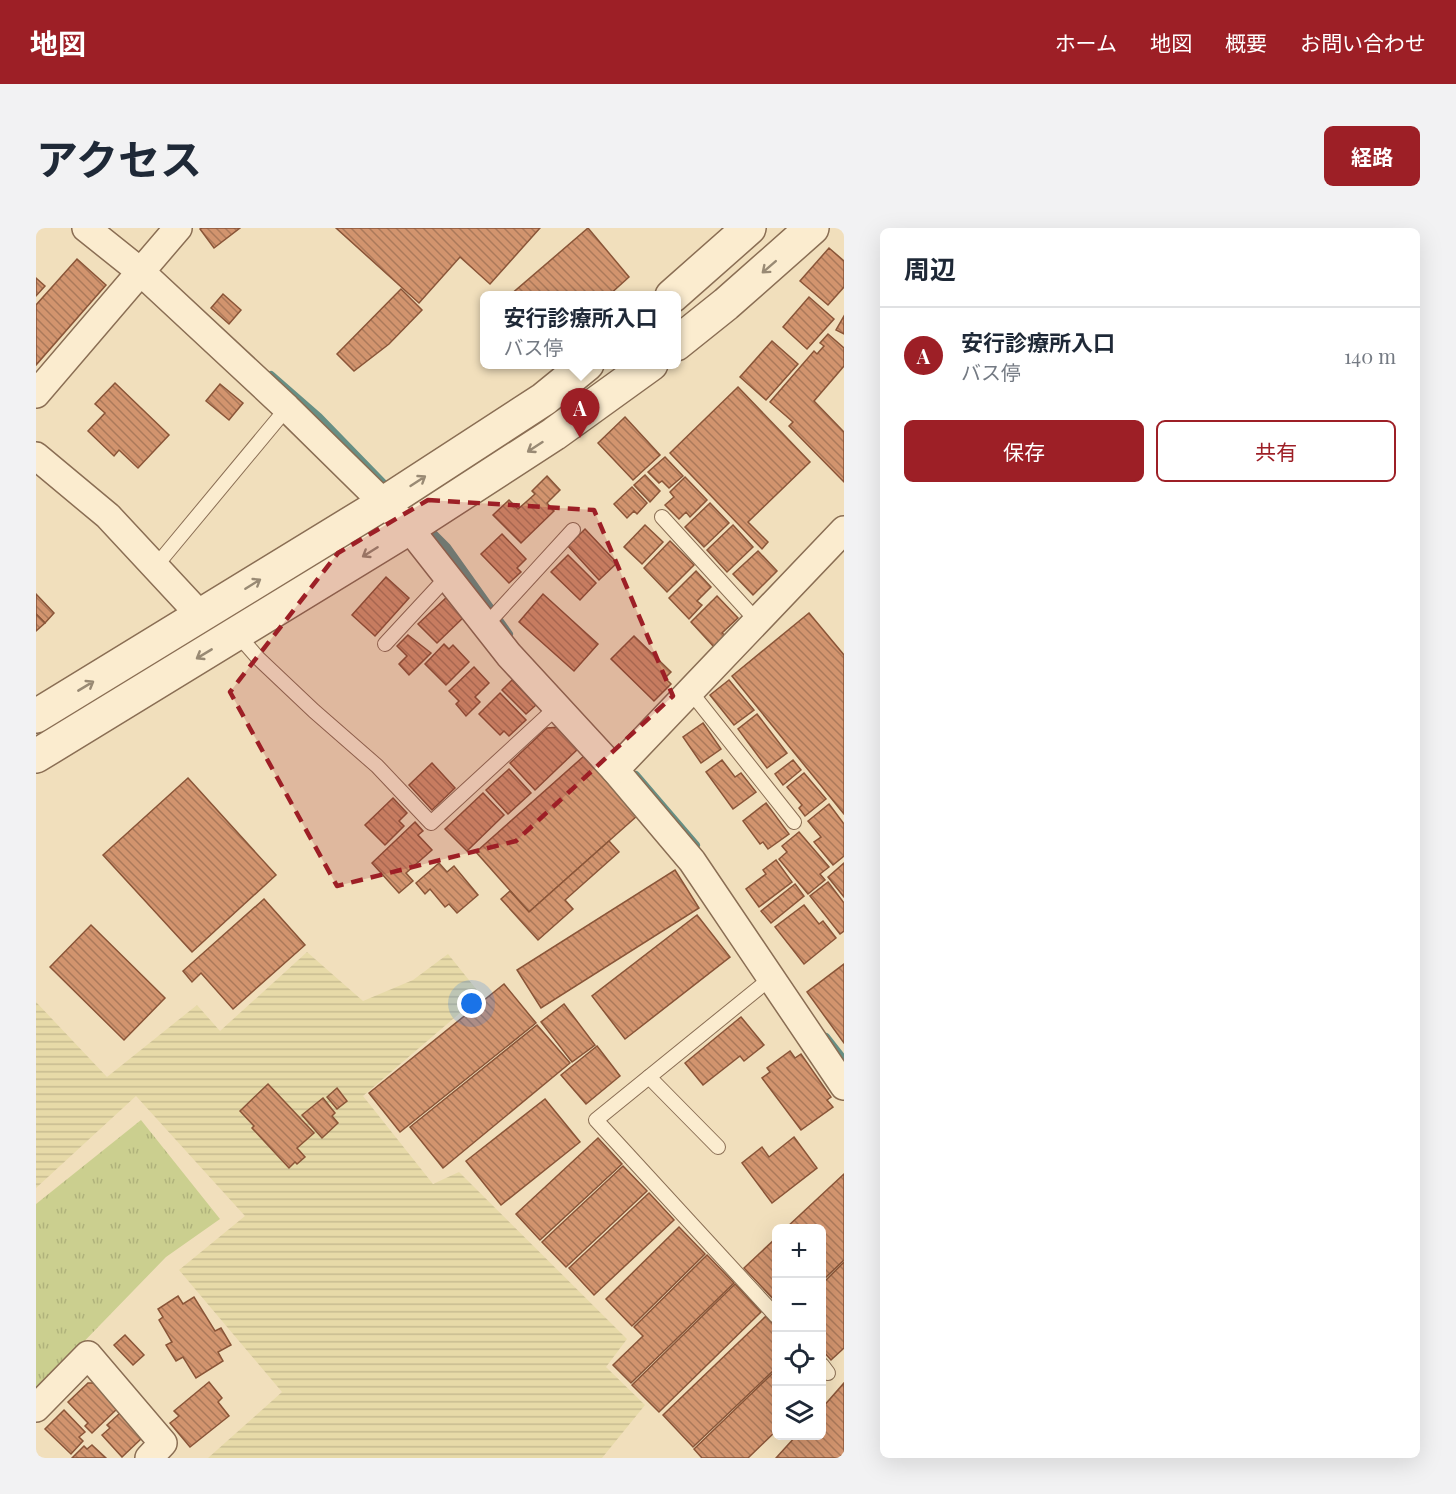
<!DOCTYPE html>
<html lang="ja">
<head>
<meta charset="utf-8">
<style>
  body { margin:0; font-family:"Playfair Display","Noto Sans JP",serif; background:#f2f2f3; color:#1f2937 }
  .controls { position:absolute; right:18px; bottom:18px; display:grid; overflow:hidden; border-radius:9px; box-shadow:0 6px 24px #0002 }
  .controls button { width:54px; height:54px; display:grid; place-items:center; padding:0; border:0; border-bottom:2px solid #e0e1e3; background:#fff; color:#1f2937; font:30px sans-serif }
  .you { position:absolute; left:436px; top:776px; width:21px; height:21px; margin:-15px; border:4px solid #fff; border-radius:50%; background:#1a73e8; box-shadow:0 0 0 9px #1a73e833 }
  .badge { display:grid; place-items:center; width:39px; height:39px; border-radius:50%; background:#9d1f26; color:#fff; font-size:20px; font-weight:700 }
  .pin { position:absolute; translate:-50% -50px; filter:drop-shadow(0 2px 3px #0008) }
  .pin::after { content:''; position:absolute; top:32px; width:21px; height:18px; background:inherit; clip-path:polygon(0 0,100% 0,50% 100%) }
  .popup { position:absolute; left:444px; top:63px; width:201px; height:78px; box-sizing:border-box; display:grid; place-content:center; border-radius:9px; background:#fff; filter:drop-shadow(0 2px 4px #0005); font-size:20px; white-space:nowrap; color:#747a83 }
  .popup b { font-size:22px; color:#1f2937 }
  .popup::after { content:''; position:absolute; left:50%; top:100%; margin-left:-12px; border:12px solid transparent; border-top-color:#fff }
  .list { margin:0; padding:0; list-style:none }
  h2 { display:flex; justify-content:space-between; align-items:center; height:78px; margin:0; padding:0 24px; font-size:26px }
  h2 small { font-size:20px; font-weight:400; color:#747a83 }
  .list li { display:grid; grid-template-columns:39px 1fr auto; gap:18px; align-items:center; box-sizing:border-box; height:96px; padding:0 24px; border-top:2px solid #e0e1e3 }
  .list b { display:block; font-size:22px; white-space:nowrap }
  .list p { margin:0; font-size:20px; white-space:nowrap; color:#747a83 }
  .list em { font-size:20px; font-style:normal; color:#747a83 }
  .actions { display:flex; gap:12px; padding:18px 24px }
  .actions a { flex:1; padding:14px 0; border:2px solid #9d1f26; border-radius:9px; text-align:center; font-size:21px; color:#9d1f26 }
  .actions .main { background:#9d1f26; color:#fff }
  .icon { flex:none; width:33px; height:33px; fill:none; stroke:currentColor; stroke-width:2; stroke-linecap:round; stroke-linejoin:round }
  .map { position:relative; flex:none; width:808px; height:1230px; overflow:hidden; border-radius:9px }
  header { display:flex; align-items:center; gap:36px; box-sizing:border-box; height:84px; padding:0 30px; background:#9d1f26; color:#fff }
  header strong { font-size:28px }
  nav { display:flex; gap:33px; margin-inline-start:auto; font-size:21px }
  .intro { display:flex; align-items:center; justify-content:space-between; box-sizing:border-box; height:144px; padding:0 36px }
  h1 { margin:0; font-size:42px }
  .button { padding:15px 27px; border-radius:9px; background:#9d1f26; color:#fff; font-size:21px; font-weight:700 }
  main { display:flex; gap:36px; padding:0 36px }
  aside { flex:1; background:#fff; border-radius:9px; box-shadow:0 6px 24px #0002 }
  .map>svg:first-child { display:block }
</style>
</head>
<body>
<header>
<strong>地図</strong>
<nav><a>ホーム</a><a>地図</a><a>概要</a><a>お問い合わせ</a></nav>
</header>
<div class="intro"><h1>アクセス</h1><a class="button">経路</a></div>
<main>
<div class="map">
<svg width="808" height="1230" viewBox="0 0 808 1230">
  <defs>
    <pattern id="farmland-rules" width="6" height="5" patternUnits="userSpaceOnUse" patternTransform="scale(1.5)"><rect width="6" height="5" fill="#e7daa8"/><path d="M0 2.5h6" fill="none" stroke="#c7bb90"/></pattern>
    <pattern id="grass-tufts" width="24" height="20" patternUnits="userSpaceOnUse" patternTransform="scale(1.5)"><rect width="24" height="20" fill="#cbcf8f"/><path d="M3 7l-1-3M5 7V3M7 7l1-3M15 17l-1-3M17 17v-4M19 17l1-3" fill="none" stroke="#afb27b"/></pattern>
    <pattern id="building-back-hatch" width="6" height="6" patternUnits="userSpaceOnUse" patternTransform="scale(1.5)"><rect width="6" height="6" fill="#d2946e"/><path d="M-1 5l2 2M0 0l6 6M5-1l2 2" fill="none" stroke="#ab795a"/></pattern>
  </defs>
  <rect width="100%" height="100%" fill="#f1dfbc"/>
  <path fill="url(#farmland-rules)" d="M271,724l56,49 50,-21 35,-26 33,41 -118,101 70,88 26,-12 168,167 -21,28 39,38 -43,53h-394l74,-66 -103,-122 66,-54 -109,-120 -100,92v-186l71,75 90,-72 23,26z"/>
  <path fill="url(#grass-tufts)" d="M105,892l79,99 -54,38 -130,134v-187z"/>
  <g fill="none" stroke-linecap="round" stroke-linejoin="round">
    <g stroke="#678f84" stroke-width="8">
      <path d="M235,147l48,42 72,74"/>
      <path d="M390,298l21,21 62,87"/>
      <path d="M600,547l60,70"/>
      <path d="M790,809l18,23"/>
    </g>
  </g>
  <g fill="url(#building-back-hatch)" stroke="#8a5538" stroke-width="1.5">
    <path d="M166,0h38l-26,20 -14,-19z"/>
    <path d="M300,0h204l-50,56 -30,-27 -41,46z"/>
    <path d="M552,0l41,49 -21,19h-99z"/>
    <path d="M793,20l15,13v26l-16,18 -28,-24z"/>
    <path d="M41,31l29,26 -70,80v-60z"/>
    <path d="M0,50l9,8 -9,10z"/>
    <path d="M365,61l21,21 -33,34 -35,27 -17,-17z"/>
    <path d="M187,66l18,16 -12,14 -18,-16z"/>
    <path d="M773,69l25,22 -27,30 -24,-22z"/>
    <path d="M808,88v18l-8,-4z"/>
    <path d="M792,106l16,14v18l-30,35 30,31v50l-55,-56 4,-4 -23,-20 44,-51 3,3 7,-8 -4,-3z"/>
    <path d="M736,113l26,23 -32,36 -26,-23z"/>
    <path d="M79,155l54,52 -31,33 -19,-18 -5,6 -26,-25 17,-18 -10,-9z"/>
    <path d="M184,156l23,19 -14,17 -23,-19z"/>
    <path d="M702,159l72,75 -62,60 20,20 -6,7 -92,-96z"/>
    <path d="M589,189l35,38 -27,25 -35,-37z"/>
    <path d="M629,229l18,19 -14,12 -7,-7 -3,2 -11,-11z"/>
    <path d="M609,247l15,16 -10,11 -16,-17z"/>
    <path d="M511,248l13,14 -13,13 7,8 -33,32 -28,-28 16,-15 9,9 17,-15 -3,-3z"/>
    <path d="M649,249l22,23 -17,17 -4,-5 -7,7 -14,-14 9,-8 -4,-5z"/>
    <path d="M596,259l15,16 -10,11 -3,-3 -7,7 -13,-14z"/>
    <path d="M674,275l19,20 -25,24 -19,-20z"/>
    <path d="M609,297l18,17 -21,22 -18,-17z"/>
    <path d="M697,297l20,22 -26,25 -20,-22z"/>
    <path d="M549,301l32,34 -18,17 -31,-34z"/>
    <path d="M466,306l24,25 -9,9 4,4 -12,11 -28,-29z"/>
    <path d="M634,313l24,24 -27,27 -23,-24z"/>
    <path d="M722,323l19,20 -24,24 -20,-21z"/>
    <path d="M532,327l28,28 -16,17 -29,-28z"/>
    <path d="M660,343l15,16 -14,14 5,4 -13,14 -20,-21z"/>
    <path d="M350,349l23,21 -34,38 -23,-21z"/>
    <path d="M0,366l18,19 -9,10 -9,-9z"/>
    <path d="M507,366l55,50 -24,27 -55,-49z"/>
    <path d="M412,368l18,19 -29,28 -19,-19z"/>
    <path d="M681,368l21,22 -16,15 4,3 -12,11 -23,-25z"/>
    <path d="M773,385l35,42v159l-112,-138z"/>
    <path d="M0,386l9,9 -9,8z"/>
    <path d="M372,407l23,18 -22,22 -10,-11 8,-8 -10,-10z"/>
    <path d="M598,408l37,36 -6,6 6,6 -17,17 -43,-42z"/>
    <path d="M408,416l5,5 4,-4 16,17 -23,23 -21,-21z"/>
    <path d="M438,439l15,16 -14,14 5,5 -14,14 -10,-12 3,-3 -10,-10z"/>
    <path d="M476,452l24,25 -10,9 -24,-24z"/>
    <path d="M693,452l25,30 -20,15 -24,-30z"/>
    <path d="M464,465l26,27 -17,16 -5,-5 -4,4 -21,-21z"/>
    <path d="M721,486l30,39 -20,15 -29,-39z"/>
    <path d="M667,495l18,26 -20,14 -18,-26z"/>
    <path d="M525,499l19,20 -45,43 -25,-27 37,-35z"/>
    <path d="M548,528l53,60 -108,96 -53,-60z"/>
    <path d="M686,532l13,17 6,-4 15,19 -23,17 -27,-37z"/>
    <path d="M757,532l8,10 -18,15 -8,-11z"/>
    <path d="M396,535l23,25 -23,22 -23,-25z"/>
    <path d="M473,541l22,24 -23,21 -22,-24z"/>
    <path d="M768,545l22,26 -21,17 -6,-8 3,-3 -15,-18z"/>
    <path d="M152,550l88,97 -84,77 -89,-97z"/>
    <path d="M447,565l21,22 -37,36 -22,-22z"/>
    <path d="M357,570l14,15 -8,8 5,5 -19,19 -20,-20z"/>
    <path d="M730,575l23,31 -21,15 -5,-7 -3,2 -17,-23z"/>
    <path d="M793,576l15,20v32l-11,9 -19,-23 7,-5 -13,-16z"/>
    <path d="M379,594l8,9 -5,4 14,15 -26,23 7,8 -14,12 -27,-30z"/>
    <path d="M763,604l30,35 -9,7 5,6 -17,14 -29,-35 8,-7 -5,-6z"/>
    <path d="M573,613l10,11 -54,48 8,9 -35,31 -37,-41 9,-8 19,21z"/>
    <path d="M740,632l16,22 -33,25 -13,-18 20,-15 -3,-4z"/>
    <path d="M403,635l8,9 7,-6 24,29 -21,18 -8,-9 -4,3 -15,-18 -5,5 -9,-11z"/>
    <path d="M808,635v34l-16,-20z"/>
    <path d="M639,642l24,38 -158,100 -24,-38z"/>
    <path d="M792,654l16,21v28l-4,3 -30,-38z"/>
    <path d="M759,656l9,12 -33,27 -10,-12z"/>
    <path d="M228,671l41,46 -72,64 -32,-36 -9,9 -9,-11z"/>
    <path d="M768,677l15,19 4,-3 13,17 -32,26 -29,-37z"/>
    <path d="M661,687l33,42 -105,82 -33,-43z"/>
    <path d="M55,697l74,73 -41,42 -74,-73z"/>
    <path d="M808,736v79l-37,-51z"/>
    <path d="M468,756l32,39 -136,109 -31,-39z"/>
    <path d="M528,776l31,41 -23,17 -31,-40z"/>
    <path d="M705,789l23,28 -20,16 -4,-5 -37,29 -18,-22z"/>
    <path d="M501,797l33,38 -127,105 -33,-41z"/>
    <path d="M561,818l23,30 -34,28 -25,-29z"/>
    <path d="M754,823l5,7 6,-4 30,43 -4,3 6,7 -32,23 -39,-52 8,-6 -3,-4z"/>
    <path d="M232,856l46,49 -17,15 8,9 -8,7 -2,-2 -6,6 -37,-40 2,-2 -14,-15z"/>
    <path d="M301,860l10,13 -10,8 -10,-12z"/>
    <path d="M287,870l12,15 -3,3 6,7 -16,15 -20,-23z"/>
    <path d="M509,871l35,43 -79,63 -35,-44z"/>
    <path d="M758,909l23,31 -45,35 -30,-40 20,-16 7,10z"/>
    <path d="M562,910l24,26 -82,76 -24,-26z"/>
    <path d="M587,938l24,25 -81,76 -24,-25z"/>
    <path d="M808,946v86l-22,21v-53h-36z"/>
    <path d="M613,965l25,27 -80,75 -25,-27z"/>
    <path d="M643,999l26,27 -73,72 -26,-27z"/>
    <path d="M740,1010v64l-32,-34z"/>
    <path d="M671,1027l27,28 -103,100 -18,-18 30,-29 -9,-9z"/>
    <path d="M808,1034v86l-13,12 -9,-10v-66z"/>
    <path d="M699,1056l26,28 -102,100 -27,-27z"/>
    <path d="M142,1068l5,8 11,-7 21,34 6,-3 10,17 -13,7 5,9 -27,17 -13,-21 -7,4 -10,-16 6,-3 -13,-22 4,-3 -5,-8z"/>
    <path d="M730,1088l10,11v41l-83,79 -30,-32z"/>
    <path d="M89,1107l19,20 -11,10 -19,-20z"/>
    <path d="M740,1142v61l-28,27h-46l-8,-9z"/>
    <path d="M173,1154l13,16 -4,4 11,14 -39,31 -20,-24 9,-7 -5,-5z"/>
    <path d="M52,1155h7l23,25 -26,25 -7,-7 3,-3 -20,-21z"/>
    <path d="M808,1155v75h-68l20,-22h26v-28z"/>
    <path d="M28,1182l21,22 -6,5 4,4 -12,13 -26,-25z"/>
    <path d="M84,1185l22,25 -20,19 -20,-22 8,-7 -3,-3z"/>
    <path d="M56,1217l14,13h-34l12,-12 3,3z"/>
  </g>
  <g fill="none" stroke-linecap="round" stroke-linejoin="round">
    <defs>
      <g id="service">
        <path d="M626,289l95,104"/>
        <path d="M119,339l132,-159"/>
        <path d="M450,397l87,-95"/>
        <path d="M201,406l21,24 56,53 63,55 54,57 126,-116"/>
        <path d="M349,416l63,-68"/>
        <path d="M654,463l104,131"/>
        <path d="M735,750l-175,142 180,196"/>
        <path d="M613,849l69,70"/>
        <path d="M786,1137l6,8"/>
      </g>
      <g id="minor">
        <path d="M50,0l55,44 146,136 122,120 100,127 106,115 77,91 152,225"/>
        <path d="M0,166l142,-166"/>
        <path d="M0,228l72,60 93,100"/>
        <path d="M579,542l229,-240"/>
        <path d="M0,1180l52,-53 75,88 -14,15"/>
      </g>
      <g id="tertiary">
        <path d="M636,68l77,-68"/>
        <path d="M640,116l50,-40 86,-76"/>
        <path d="M0,488l348,-213 160,-104 43,-35"/>
        <path d="M0,528l373,-228 145,-94 97,-70"/>
      </g>
    </defs>
    <use href="#service" stroke="#8a6e54" stroke-width="16"/>
    <use href="#minor" stroke="#8a6e54" stroke-width="30"/>
    <use href="#tertiary" stroke="#8a6e54" stroke-width="36"/>
    <use href="#service" stroke="#fbeccf" stroke-width="14"/>
    <use href="#minor" stroke="#fbeccf" stroke-width="27"/>
    <use href="#tertiary" stroke="#fbeccf" stroke-width="33"/>
  </g>
  <defs><path id="oneway-shaft" d="M-6 0H5M1.5-3L5.5 0L1.5 3" fill="none" stroke-width="1.6" stroke-linecap="round" stroke-linejoin="round" transform="scale(1.5)"/></defs>
  <g stroke="#998a74">
    <use href="#oneway-shaft" transform="translate(733 39) rotate(139)"/>
    <use href="#oneway-shaft" transform="translate(499 219) rotate(147)"/>
    <use href="#oneway-shaft" transform="translate(382 253) rotate(-33)"/>
    <use href="#oneway-shaft" transform="translate(334 324) rotate(148)"/>
    <use href="#oneway-shaft" transform="translate(217 356) rotate(-32)"/>
    <use href="#oneway-shaft" transform="translate(168 426) rotate(149)"/>
    <use href="#oneway-shaft" transform="translate(50 458) rotate(-31)"/>
  </g>
  <path fill="#9d1f26" fill-opacity="0.2" stroke="#9d1f26" stroke-width="4.5" stroke-dasharray="12 8" stroke-linejoin="round" d="M392,272l166,10 79,186 -157,145 -179,45 -107,-194 108,-139z"/>
</svg>
<div class="controls">
<button>+</button>
<button>−</button>
<button><svg class="icon" aria-label="locate" viewBox="0 0 24 24"><circle cx="12" cy="12" r="6"/><path d="M12 2v4M12 18v4M2 12h4M18 12h4"/></svg></button>
<button><svg class="icon" aria-label="layers" viewBox="0 0 24 24"><path d="M12 4l9 5-9 5-9-5zM3 14l9 5 9-5"/></svg></button>
</div>
<div class="you"></div>
<div class="pin badge" style="left:544px;top:210px">A</div>
<div class="popup"><b>安行診療所入口</b>バス停</div>
</div>
<aside>
<h2>周辺<small></small></h2>
<ul class="list">
<li><span class="badge">A</span><div><b>安行診療所入口</b><p>バス停</p></div><em>140 m</em></li>
</ul>
<div class="actions"><a class="main">保存</a><a>共有</a></div>
</aside>
</main>
</body>
</html>
